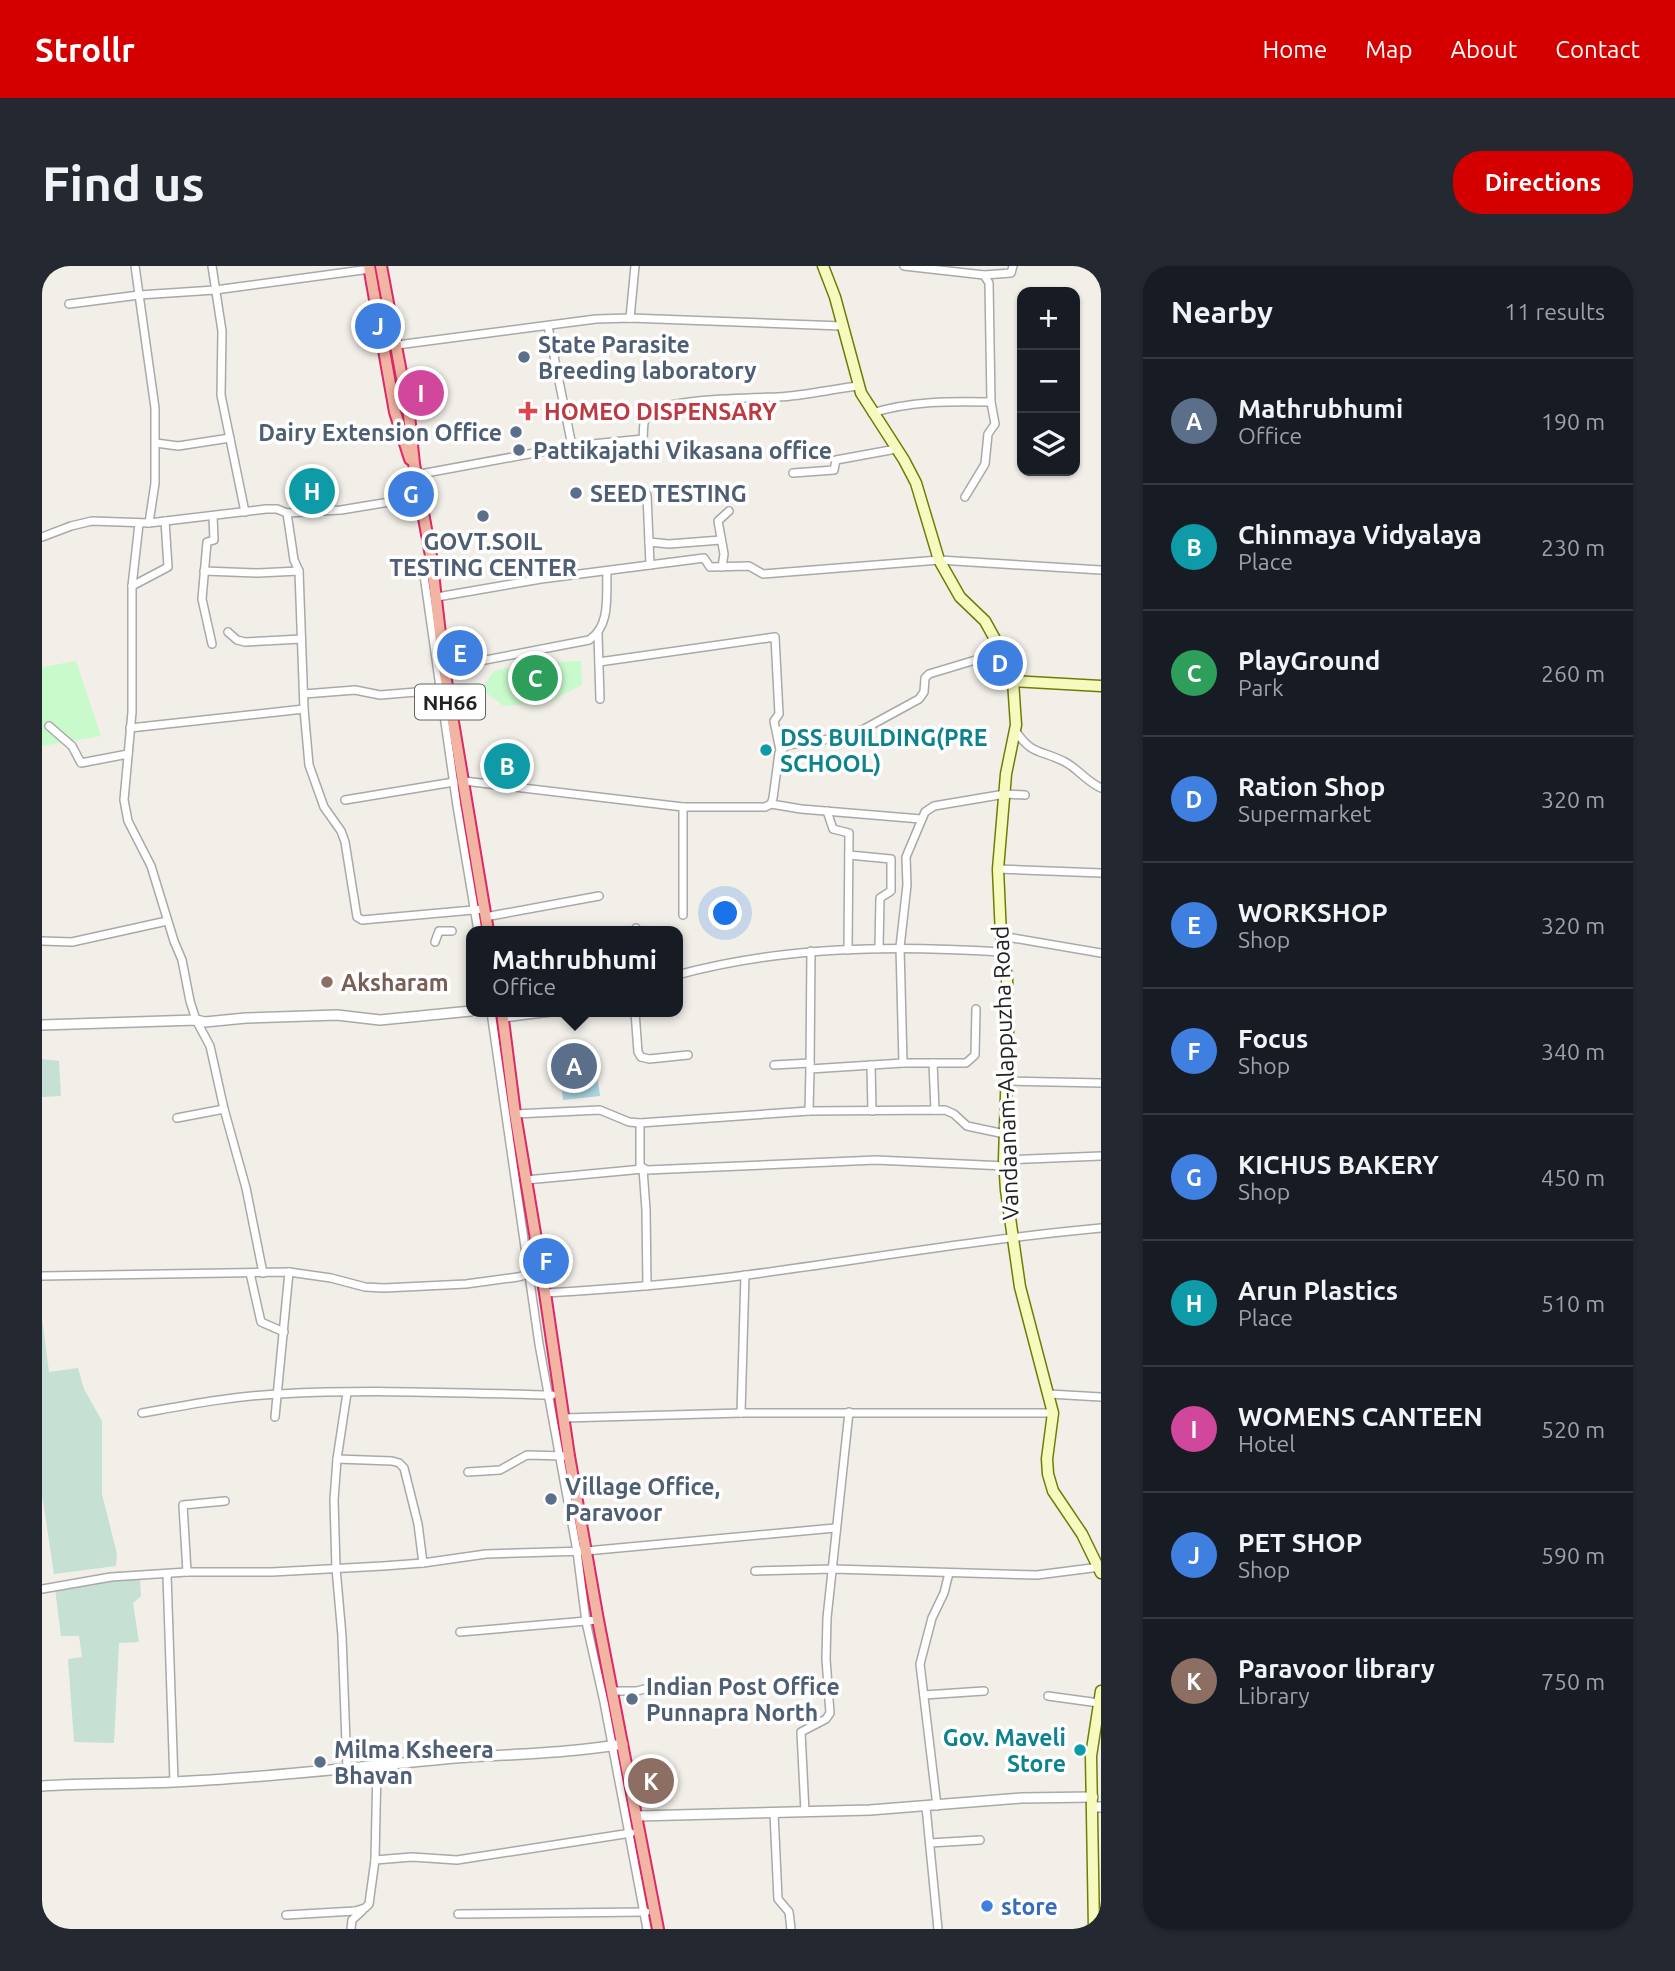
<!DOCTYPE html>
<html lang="en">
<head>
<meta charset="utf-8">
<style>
  body { margin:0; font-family:Ubuntu,sans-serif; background:#242831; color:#f1f3f6 }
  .controls { position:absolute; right:21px; top:21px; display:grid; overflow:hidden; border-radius:14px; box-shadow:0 2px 5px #0004 }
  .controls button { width:63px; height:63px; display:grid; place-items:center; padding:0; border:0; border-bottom:2px solid #363941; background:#171b24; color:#f1f3f6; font:35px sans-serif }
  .you { position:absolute; left:684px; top:648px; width:24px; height:24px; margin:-18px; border:5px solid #fff; border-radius:50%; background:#1a73e8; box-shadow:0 0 0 10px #1a73e833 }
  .badge { display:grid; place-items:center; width:46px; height:46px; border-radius:50%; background:#d40000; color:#fff; font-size:23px; font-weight:700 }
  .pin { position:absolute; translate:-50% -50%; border:4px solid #fff; box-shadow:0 2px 7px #0006 }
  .popup { position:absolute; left:424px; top:660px; width:217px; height:91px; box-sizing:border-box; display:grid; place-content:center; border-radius:14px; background:#171b24; filter:drop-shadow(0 2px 5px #0005); font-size:23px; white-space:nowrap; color:#9ea1a6 }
  .popup b { font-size:26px; color:#f1f3f6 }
  .popup::after { content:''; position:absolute; left:50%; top:100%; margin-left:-14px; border:14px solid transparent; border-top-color:#171b24 }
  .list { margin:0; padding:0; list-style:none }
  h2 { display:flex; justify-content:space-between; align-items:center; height:91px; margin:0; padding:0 28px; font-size:30px }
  h2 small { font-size:23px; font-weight:400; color:#9ea1a6 }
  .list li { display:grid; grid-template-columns:46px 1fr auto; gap:21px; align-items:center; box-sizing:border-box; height:126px; padding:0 28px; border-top:2px solid #363941 }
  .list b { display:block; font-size:26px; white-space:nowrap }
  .list p { margin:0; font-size:23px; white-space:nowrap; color:#9ea1a6 }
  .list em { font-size:23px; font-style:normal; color:#9ea1a6 }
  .icon { flex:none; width:38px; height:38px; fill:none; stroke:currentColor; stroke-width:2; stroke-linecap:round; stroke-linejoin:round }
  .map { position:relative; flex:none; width:1059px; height:1663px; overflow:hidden; border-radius:28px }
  header { display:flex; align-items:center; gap:42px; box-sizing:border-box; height:98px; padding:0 35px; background:#d40000; color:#fff }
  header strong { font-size:33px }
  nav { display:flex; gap:38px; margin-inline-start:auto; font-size:24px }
  .intro { display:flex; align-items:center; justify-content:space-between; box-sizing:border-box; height:168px; padding:0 42px }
  h1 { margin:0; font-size:49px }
  .button { padding:18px 32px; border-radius:28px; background:#d40000; color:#fff; font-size:24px; font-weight:700 }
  main { display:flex; gap:42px; padding:0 42px }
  aside { flex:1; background:#171b24; border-radius:28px; box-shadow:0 2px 5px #0004 }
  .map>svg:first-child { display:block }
</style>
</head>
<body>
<header>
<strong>Strollr</strong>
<nav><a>Home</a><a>Map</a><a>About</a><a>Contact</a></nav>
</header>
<div class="intro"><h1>Find us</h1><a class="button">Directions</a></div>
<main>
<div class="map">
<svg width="1059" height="1663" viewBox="0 0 1059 1663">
  <rect width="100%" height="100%" fill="#f2efe9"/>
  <g fill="#c6e0d4">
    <path d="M0,793l17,2 2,35 -19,1z"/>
    <path d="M0,1053l7,53 29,-4 6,21 18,32v73l15,60 -1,12 -62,8 -12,-79z"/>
    <path d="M98,1313l1,17 -8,7 6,39 -20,1 -5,100 -40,-1 -6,-83 14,-2 -3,-21h-18l-6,-47 47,-8z"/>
  </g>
  <g fill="#c8facc">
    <path d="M34,395l25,75 -59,10v-79z"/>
    <path d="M539,395l1,24 -35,18 -43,3 -23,-17 13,-18 36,-8z"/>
  </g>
  <path fill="#aad3df" d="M552,786l6,44 -37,4 -2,-18 -7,1 -1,-11 7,-1 -2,-15z"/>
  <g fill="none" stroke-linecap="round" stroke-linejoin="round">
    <defs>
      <g id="minor">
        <path d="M93,0l20,142v75l-6,40"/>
        <path d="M170,0l10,65 -1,64 24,117"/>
        <path d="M862,0l80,9 5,8 2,119 4,22 -7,10 -3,30 -20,33"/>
        <path d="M942,9l27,-2 2,-7"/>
        <path d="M27,38l70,-9 76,-5 155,-21"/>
        <path d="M588,52l5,-52"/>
        <path d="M506,60l24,120"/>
        <path d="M355,79l199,-26 34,-1 212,8"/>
        <path d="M830,147c39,-12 79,-12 119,-11"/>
        <path d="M114,177l22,3 52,-8"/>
        <path d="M751,207l41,-3 2,-10 60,-11"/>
        <path d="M373,209l157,-29 71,-7c1,-9 -1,-19 6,-25 17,-16 103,-16 129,-17 26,-1 54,-8 80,-11"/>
        <path d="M605,229l3,70"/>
        <path d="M245,247l7,47 5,11 5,138 5,56 15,42 17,24 4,11 12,75 5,3 122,-11"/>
        <path d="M97,258l-7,62v126l-8,88 4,21 23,45 23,75 8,19 8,41 6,19 14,26 14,63 22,79 17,85"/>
        <path d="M0,271l29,-11 21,-5 57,2 117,-14h11l10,4 54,-3 79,-13"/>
        <path d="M607,276l20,2 52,-4"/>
        <path d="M388,293l-6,16 33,231 21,125"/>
        <path d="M680,301l2,-13 -6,-33 11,-10"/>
        <path d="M162,305l54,2 41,-2"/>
        <path d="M90,320l36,-19 -3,-46"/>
        <path d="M395,331l104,-18 163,-21 6,9 39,-1 14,8 176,-14 162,10"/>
        <path d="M186,366l9,8 8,2 56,-3"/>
        <path d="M556,368l2,65"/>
        <path d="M170,378l-10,-45 5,-57 7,-2 -1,-24"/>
        <path d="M557,396l176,-25 4,77 -5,7 6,29"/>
        <path d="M402,402l145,-28c22,-14 17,-44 18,-69"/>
        <path d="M262,428l51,-4 25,5 61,-5"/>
        <path d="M7,460l23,20 9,17 47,-9"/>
        <path d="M88,462l174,-19"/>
        <path d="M973,464c17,26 25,19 50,32 12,6 21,19 36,26"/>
        <path d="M422,515l219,26h82l6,-3 2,-6 6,-45 8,-8 50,-7 27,-9 55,-30 5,-7 1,-14 4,-4 73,-22"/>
        <path d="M303,534l109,-18"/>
        <path d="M729,538l30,5 120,10"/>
        <path d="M641,541v108"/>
        <path d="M785,545l6,18 16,4 -1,117"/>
        <path d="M807,589l42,4v32l-11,7 -1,50"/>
        <path d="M956,603l103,4"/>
        <path d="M443,651l114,-21"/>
        <path d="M594,665v-3"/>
        <path d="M959,670l100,17"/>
        <path d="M0,675l30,1 95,-21"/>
        <path d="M393,676l4,-11h13"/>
        <path d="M635,709c107,-29 216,-30 325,-23"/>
        <path d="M449,746l48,332 38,207 9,71 18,80 43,227"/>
        <path d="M593,746l3,40 3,5 8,2 39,-4"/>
        <path d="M461,752l48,-6"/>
        <path d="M861,797h63l9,-8 1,-46"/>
        <path d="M891,797l2,47"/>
        <path d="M732,799l36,-2"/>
        <path d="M829,799l1,46"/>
        <path d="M768,803l1,-118"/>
        <path d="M965,815l94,2"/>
        <path d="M767,845l1,-42 93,-6 -3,-116 7,-62 -1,-28 19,-45 9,-6 71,-12 20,1"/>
        <path d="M473,848l85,-4 29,12 11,1 169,-12 136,-1 9,4 13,12 38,8"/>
        <path d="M135,852l47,-9"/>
        <path d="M598,857v43l7,4 229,-10 129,6"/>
        <path d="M962,894l97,-4"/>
        <path d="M484,914l117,-11 3,41 1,76"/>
        <path d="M208,1007l11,49 23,10"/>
        <path d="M0,1010l247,-4 42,6 34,9 19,1 82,-4 52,-7 22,-6"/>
        <path d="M503,1027c68,-4 135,-9 202,-18 118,-16 235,-36 354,-47"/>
        <path d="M1007,1128l52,3"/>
        <path d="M100,1147c45,-8 91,-17 137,-19 91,-5 182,-1 273,1"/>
        <path d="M699,1147l4,-138"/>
        <path d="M233,1151l14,-145"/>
        <path d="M522,1152l177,-5h312"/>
        <path d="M295,1193l55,2 7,2 5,5 14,56 5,39"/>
        <path d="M426,1206l32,-2 27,-15 38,1"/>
        <path d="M713,1305l78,-2 204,6 63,-8"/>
        <path d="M145,1306l-4,-67 42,-4"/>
        <path d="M125,1309l7,207"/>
        <path d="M0,1323l69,-12 76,-5h85l111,-6 40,-3 63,-9 100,-3 249,-23"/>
        <path d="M418,1366l138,-12"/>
        <path d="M571,1425h24l15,-4 42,2"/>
        <path d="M882,1429l60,-4"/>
        <path d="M1006,1430l51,7"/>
        <path d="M305,1503l-5,-133 -6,-68 -2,-68 3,-41 10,-66"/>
        <path d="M895,1540l-17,-142 12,-46 12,-25 5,-20"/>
        <path d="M884,1541l12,122"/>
        <path d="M763,1546l-4,-80 25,-13 4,-6 -4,-54 1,-41 22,-206"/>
        <path d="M732,1547l4,86 11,13 2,17"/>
        <path d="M888,1577l50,-3"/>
        <path d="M333,1594l37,-3 45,3 174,-27"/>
        <path d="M416,1648l188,-2"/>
        <path d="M244,1649l69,-4 10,-3 4,-4 6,-44 2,-94"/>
        <path d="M309,1663l1,-9 10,-9"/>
      </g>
      <g id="tertiary">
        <path d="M0,759l154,-5 9,2 41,-4 91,-3 43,5 91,-9"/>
        <path d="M0,1520c44,-3 88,-2 132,-4 91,-4 180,-15 270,-23 60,-5 120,-5 179,-15"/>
        <path d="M1051,1541h8"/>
        <path d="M595,1550l233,-6 151,-12 72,-1"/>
      </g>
      <g id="secondary">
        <path d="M781,0l12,31 26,96 43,67 12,23 23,77 21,37 25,24 17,31 11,29 3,44 -10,49 -8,95 3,67 6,43 1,52 -4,129 2,30 14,97 33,126 -6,46 1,15 5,17 29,43 19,39"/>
        <path d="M971,415l88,5"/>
        <path d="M1052,1663l-3,-173 10,-65"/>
      </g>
      <g id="trunk">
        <path d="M327,0l26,146 15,47"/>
        <path d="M339,0l28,149 5,49 17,92 13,112 44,263"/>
        <path d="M460,746l13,102 30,179 24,163 29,164 60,309"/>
      </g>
    </defs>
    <use href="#minor" stroke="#a9a9a9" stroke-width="10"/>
    <use href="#tertiary" stroke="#a9a9a9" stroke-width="12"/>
    <use href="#secondary" stroke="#707d05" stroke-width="13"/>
    <use href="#trunk" stroke="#dc2a67" stroke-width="14"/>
    <use href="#minor" stroke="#fff" stroke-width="7"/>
    <use href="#tertiary" stroke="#fff" stroke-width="9"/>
    <use href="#secondary" stroke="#f7fabf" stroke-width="10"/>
    <use href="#trunk" stroke="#f2b4a3" stroke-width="10"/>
  </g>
  <g fill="#5c6f8a" stroke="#fff" stroke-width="2.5">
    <circle cx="482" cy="91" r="7"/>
    <circle cx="474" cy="166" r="7"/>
    <circle cx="477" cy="184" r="7"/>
    <circle cx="534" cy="227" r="7"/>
    <circle cx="441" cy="250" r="7"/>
    <circle cx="509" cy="1233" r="7"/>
    <circle cx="590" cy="1433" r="7"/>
    <circle cx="278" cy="1496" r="7"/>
  </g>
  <path fill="#e0444e" stroke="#fff" stroke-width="2.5" d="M482.5 134.5h7v7h7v7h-7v7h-7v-7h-7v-7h7z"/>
  <g fill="#0f9aa8" stroke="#fff" stroke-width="2.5">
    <circle cx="724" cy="484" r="7"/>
    <circle cx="1038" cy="1484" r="7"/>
  </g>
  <circle fill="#8d6e63" stroke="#fff" stroke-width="2.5" cx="285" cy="716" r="7"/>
  <circle fill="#3f7fe0" stroke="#fff" stroke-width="2.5" cx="945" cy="1640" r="7"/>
  <g text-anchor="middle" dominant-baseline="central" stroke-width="7" stroke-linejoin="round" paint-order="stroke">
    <rect fill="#fff" stroke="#646464" stroke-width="2" x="373" y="418.5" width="70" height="35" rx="5"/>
    <g font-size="21" font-weight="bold" fill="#222">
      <text x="408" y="436">NH66</text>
    </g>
    <g font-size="23" font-weight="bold" fill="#4e5e75" stroke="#fff" text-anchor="start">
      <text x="496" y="78">State Parasite<tspan x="496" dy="26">Breeding laboratory</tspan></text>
      <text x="460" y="166" text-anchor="end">Dairy Extension Office</text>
      <text x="491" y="184">Pattikajathi Vikasana office</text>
      <text x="548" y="227">SEED TESTING</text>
      <text x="441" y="275" text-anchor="middle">GOVT.SOIL<tspan x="441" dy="26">TESTING CENTER</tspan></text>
      <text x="523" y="1220">Village Office,<tspan x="523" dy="26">Paravoor</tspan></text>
      <text x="604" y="1420">Indian Post Office<tspan x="604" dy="26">Punnapra North</tspan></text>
      <text x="292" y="1483">Milma Ksheera<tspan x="292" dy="26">Bhavan</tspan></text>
    </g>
    <g font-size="23" font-weight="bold" fill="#be3a42" stroke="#fff" text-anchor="start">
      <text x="502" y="145">HOMEO DISPENSARY</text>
    </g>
    <g font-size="23" font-weight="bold" fill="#0d838f" stroke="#fff" text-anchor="start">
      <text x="738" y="471">DSS BUILDING(PRE<tspan x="738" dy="26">SCHOOL)</tspan></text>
      <text x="1024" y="1471" text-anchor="end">Gov. Maveli<tspan x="1024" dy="26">Store</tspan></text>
    </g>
    <g font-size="23" font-weight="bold" fill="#785e54" stroke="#fff" text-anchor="start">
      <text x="299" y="716">Aksharam</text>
    </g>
    <g font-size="23" fill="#222" stroke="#fff">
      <text transform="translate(963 807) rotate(-92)">Vandaanam-Alappuzha Road</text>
    </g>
    <g font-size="23" font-weight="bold" fill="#366cbe" stroke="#fff" text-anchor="start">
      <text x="959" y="1640">store</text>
    </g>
  </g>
</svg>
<div class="controls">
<button>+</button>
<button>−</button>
<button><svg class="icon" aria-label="layers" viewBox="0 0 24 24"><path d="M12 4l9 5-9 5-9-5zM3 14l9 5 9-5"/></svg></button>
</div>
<div class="you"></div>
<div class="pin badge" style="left:532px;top:800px;background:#5c6f8a">A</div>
<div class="popup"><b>Mathrubhumi</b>Office</div>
<div class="pin badge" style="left:465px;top:500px;background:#0f9aa8">B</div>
<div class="pin badge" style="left:493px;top:412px;background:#2e9e5b">C</div>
<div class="pin badge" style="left:958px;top:397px;background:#3f7fe0">D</div>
<div class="pin badge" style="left:418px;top:387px;background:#3f7fe0">E</div>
<div class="pin badge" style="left:504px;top:995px;background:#3f7fe0">F</div>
<div class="pin badge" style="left:369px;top:228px;background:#3f7fe0">G</div>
<div class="pin badge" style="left:270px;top:225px;background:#0f9aa8">H</div>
<div class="pin badge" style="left:379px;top:127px;background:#d1479c">I</div>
<div class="pin badge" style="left:336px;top:60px;background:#3f7fe0">J</div>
<div class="pin badge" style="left:609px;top:1515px;background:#8d6e63">K</div>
</div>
<aside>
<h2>Nearby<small>11 results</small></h2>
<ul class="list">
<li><span class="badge" style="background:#5c6f8a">A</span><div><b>Mathrubhumi</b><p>Office</p></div><em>190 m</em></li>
<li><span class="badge" style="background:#0f9aa8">B</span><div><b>Chinmaya Vidyalaya</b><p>Place</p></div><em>230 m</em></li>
<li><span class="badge" style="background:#2e9e5b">C</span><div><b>PlayGround</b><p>Park</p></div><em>260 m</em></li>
<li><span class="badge" style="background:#3f7fe0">D</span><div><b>Ration Shop</b><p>Supermarket</p></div><em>320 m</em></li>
<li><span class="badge" style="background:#3f7fe0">E</span><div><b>WORKSHOP</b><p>Shop</p></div><em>320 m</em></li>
<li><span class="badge" style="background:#3f7fe0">F</span><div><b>Focus</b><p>Shop</p></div><em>340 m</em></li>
<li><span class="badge" style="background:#3f7fe0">G</span><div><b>KICHUS BAKERY</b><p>Shop</p></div><em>450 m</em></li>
<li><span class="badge" style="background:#0f9aa8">H</span><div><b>Arun Plastics</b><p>Place</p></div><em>510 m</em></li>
<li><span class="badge" style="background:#d1479c">I</span><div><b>WOMENS CANTEEN</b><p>Hotel</p></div><em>520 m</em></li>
<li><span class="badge" style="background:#3f7fe0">J</span><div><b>PET SHOP</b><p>Shop</p></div><em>590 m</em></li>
<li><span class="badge" style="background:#8d6e63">K</span><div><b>Paravoor library</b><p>Library</p></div><em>750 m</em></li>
</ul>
</aside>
</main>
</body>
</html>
